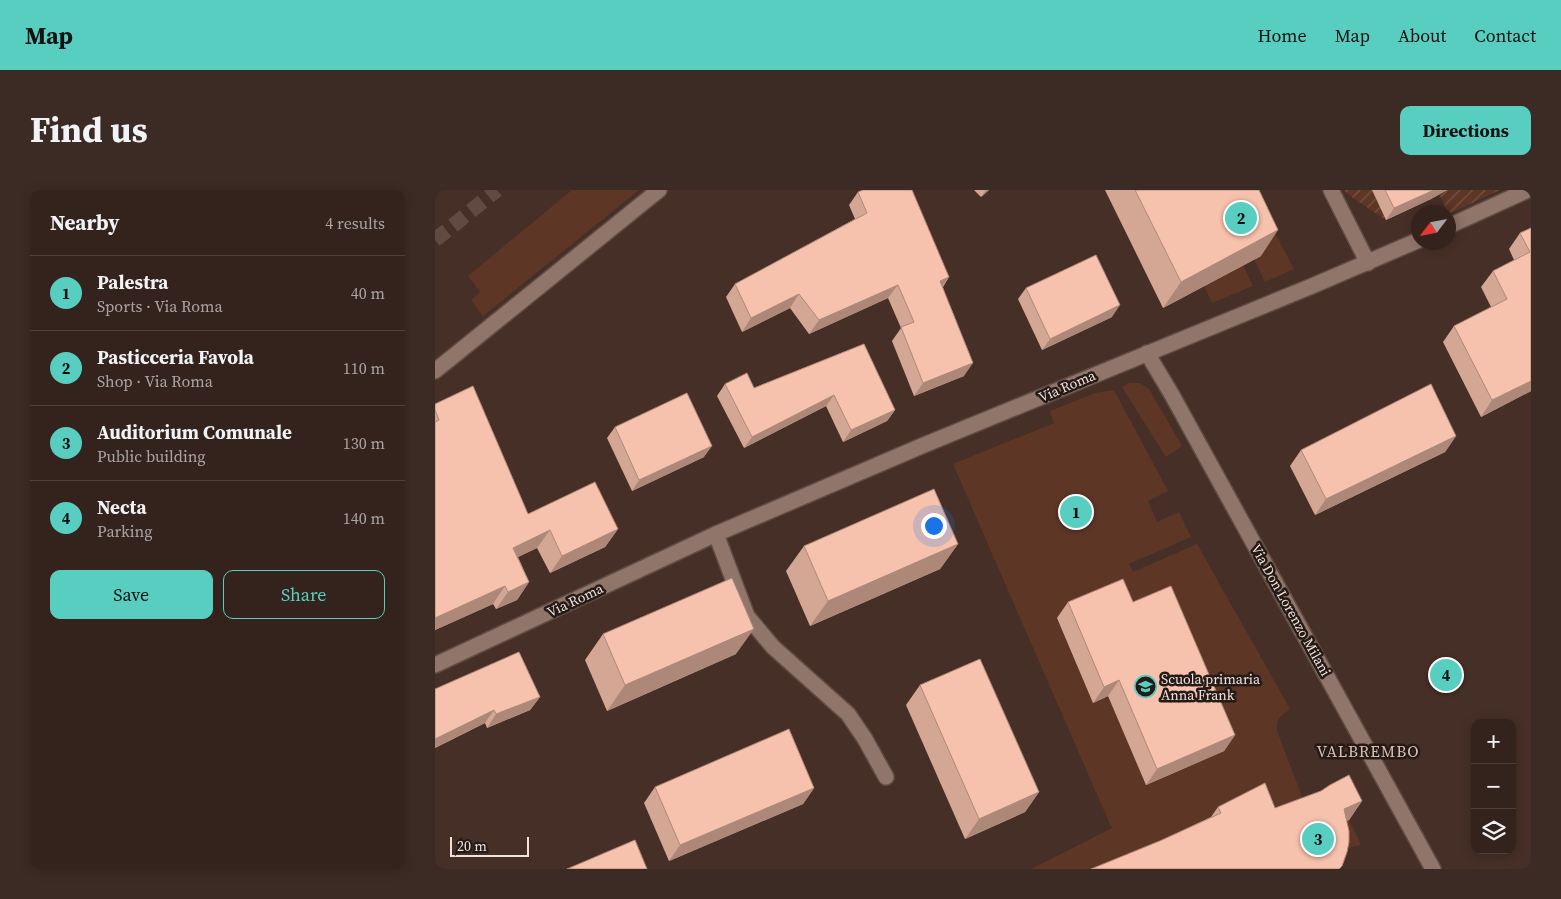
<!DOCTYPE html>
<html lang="en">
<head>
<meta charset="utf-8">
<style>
  body { margin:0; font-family:"Source Serif 4",serif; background:#3c2b25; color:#f1f3f6 }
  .controls { position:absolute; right:15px; bottom:15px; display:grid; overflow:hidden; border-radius:10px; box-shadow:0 2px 12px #0003 }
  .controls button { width:45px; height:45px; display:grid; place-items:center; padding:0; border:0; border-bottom:1px solid #4e403b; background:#34231c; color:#f1f3f6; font:25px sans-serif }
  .compass { position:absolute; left:976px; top:15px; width:45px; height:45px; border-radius:50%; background:#34231c; box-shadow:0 2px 12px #0003; rotate:238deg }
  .scale { position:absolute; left:15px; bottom:12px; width:79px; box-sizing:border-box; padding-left:5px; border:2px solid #f0e1db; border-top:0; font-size:14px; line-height:18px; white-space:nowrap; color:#f0e1db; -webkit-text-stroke:4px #251a16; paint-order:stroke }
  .you { position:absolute; left:498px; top:335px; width:18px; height:18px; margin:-12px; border:4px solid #fff; border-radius:50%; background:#1a73e8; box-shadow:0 0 0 8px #1a73e833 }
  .badge { display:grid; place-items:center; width:32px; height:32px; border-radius:50%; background:#58cec0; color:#111; font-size:16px; font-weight:700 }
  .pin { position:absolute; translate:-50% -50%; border:2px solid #fff; box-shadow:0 1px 5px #0006 }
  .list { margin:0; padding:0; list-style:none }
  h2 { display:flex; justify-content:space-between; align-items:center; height:65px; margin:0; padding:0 20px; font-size:21px }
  h2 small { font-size:16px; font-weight:400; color:#a9a4a3 }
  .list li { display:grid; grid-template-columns:32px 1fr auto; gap:15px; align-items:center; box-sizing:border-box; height:75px; padding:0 20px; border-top:1px solid #4e403b }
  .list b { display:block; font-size:19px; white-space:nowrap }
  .list p { margin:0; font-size:16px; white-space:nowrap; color:#a9a4a3 }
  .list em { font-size:16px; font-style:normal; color:#a9a4a3 }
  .actions { display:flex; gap:10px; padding:15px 20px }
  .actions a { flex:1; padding:11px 0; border:1px solid #58cec0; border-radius:10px; text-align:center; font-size:18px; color:#58cec0 }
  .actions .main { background:#58cec0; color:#111 }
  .icon { flex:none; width:28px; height:28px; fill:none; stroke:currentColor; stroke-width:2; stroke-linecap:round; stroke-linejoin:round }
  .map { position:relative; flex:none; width:1096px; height:679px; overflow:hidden; border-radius:10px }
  header { display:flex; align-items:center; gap:30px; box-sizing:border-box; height:70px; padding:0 25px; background:#58cec0; color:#111 }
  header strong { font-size:24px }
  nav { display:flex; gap:28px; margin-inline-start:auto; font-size:18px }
  .intro { display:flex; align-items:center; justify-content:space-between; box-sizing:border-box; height:120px; padding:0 30px }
  h1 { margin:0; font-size:35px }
  .button { padding:12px 22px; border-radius:10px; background:#58cec0; color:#111; font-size:18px; font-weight:700 }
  main { display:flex; gap:30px; padding:0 30px }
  aside { flex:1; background:#34231c; border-radius:10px; box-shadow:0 2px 12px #0003 }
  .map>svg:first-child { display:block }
</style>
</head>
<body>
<header>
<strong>Map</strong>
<nav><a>Home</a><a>Map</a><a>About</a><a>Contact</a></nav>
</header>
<div class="intro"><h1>Find us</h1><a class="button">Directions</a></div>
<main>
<aside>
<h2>Nearby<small>4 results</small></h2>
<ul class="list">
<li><span class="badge">1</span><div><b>Palestra</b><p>Sports · Via Roma</p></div><em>40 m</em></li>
<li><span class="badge">2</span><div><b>Pasticceria Favola</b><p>Shop · Via Roma</p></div><em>110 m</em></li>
<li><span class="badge">3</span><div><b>Auditorium Comunale</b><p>Public building</p></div><em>130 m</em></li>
<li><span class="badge">4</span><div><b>Necta</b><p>Parking</p></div><em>140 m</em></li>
</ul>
<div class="actions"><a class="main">Save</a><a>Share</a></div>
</aside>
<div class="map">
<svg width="1096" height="679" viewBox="0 0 1096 679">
  <defs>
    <pattern id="garden-furrows" width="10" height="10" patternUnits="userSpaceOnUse" patternTransform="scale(1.25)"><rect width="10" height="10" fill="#5e3626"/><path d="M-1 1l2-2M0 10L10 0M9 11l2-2" fill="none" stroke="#755345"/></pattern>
  </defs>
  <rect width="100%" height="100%" fill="#462f26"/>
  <g fill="#5e3626">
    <path d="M137,0h67l-156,126 -12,-16 9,-8 -12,-16z"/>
    <path d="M831,26l28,53 -29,13 -11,-23z"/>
    <path d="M808,75l10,21 -41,17 -8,-17z"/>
    <path d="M694,193h11l9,6 33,57 -16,11 -44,-70z"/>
    <path d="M679,200l54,101 -20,10 9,21 22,-10 12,25 -62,27 4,8 64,-28 93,165c-10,8 -14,9 -13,22l30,79 -182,59h-94l81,-41 -3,-6 -156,-358 101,-41 -4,-12 45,-18z"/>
    <path d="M914,630l12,25 -26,6 -4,-23z"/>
  </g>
  <path fill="url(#garden-furrows)" d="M908,0h157l-51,24 -10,-20 -53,26 -33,-22z"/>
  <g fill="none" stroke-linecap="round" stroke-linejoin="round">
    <path stroke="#604a41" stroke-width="15" stroke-dasharray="15 8" stroke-linecap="butt" d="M0,50l62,-50"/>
    <defs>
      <g id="street">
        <path d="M896,0l37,73"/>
        <path d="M1014,36l79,-36"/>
        <path d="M712,163l25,42 261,474"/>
        <path d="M0,181l224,-181"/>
        <path d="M281,344l31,82 26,31 75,67 17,25 21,38"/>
        <path d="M0,475l281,-131 208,-89 388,-159 107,-46"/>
      </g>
    </defs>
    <use href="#street" stroke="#5f4c43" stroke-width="18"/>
    <use href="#street" stroke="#90756b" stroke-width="15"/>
  </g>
  <g fill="#d4a795">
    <path d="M539,0h15l-8,7z"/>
    <path d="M670,0h154l2,66 -98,52z"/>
    <path d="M937,0h75l-16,9 -45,21z"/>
    <path d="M423,2l91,85 -6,10 21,89 -50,20 -22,-55 9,-13 -13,-30 -79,36 -19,-26 -48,24 -16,-35 9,-13 120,-65 -6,-14z"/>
    <path d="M1096,38v163l-50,26 -38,-75 11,-16 37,-19 -10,-20 12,-16 21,-11 -5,-11 11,-16z"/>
    <path d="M591,98l86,29 -70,33 -24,-51z"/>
    <path d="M429,154l31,66 -8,11 -44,21 -17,-36 -82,42 -27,-52 8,-12 29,4z"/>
    <path d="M0,214l93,110 90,15 -13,18 -55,26 -13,-25 -19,9 11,25 -12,18 -21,9 -3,-5 -58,26z"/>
    <path d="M180,237l89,30 -72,34 -25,-53z"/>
    <path d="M1021,246l-11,16 -130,63 -25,-49 11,-16z"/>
    <path d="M523,354l-18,25 -130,57 -24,-55 18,-25z"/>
    <path d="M633,412h65l102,133 -11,16 -78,34 -38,-89 -15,7 -36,-85z"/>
    <path d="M168,444l133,20 -129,57 -22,-51z"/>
    <path d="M485,495l119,107 -14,20 -60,27 -59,-134z"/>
    <path d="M0,499l105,8 -10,13 -43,18 -2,-5 -50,25z"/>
    <path d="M220,597l159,1 -11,16 -134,57 -25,-58z"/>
    <path d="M927,611l-13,19 -2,1 -185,19 49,-23 7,-10 57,1z"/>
  </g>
  <g fill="#ad8879">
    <path d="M551,0h3l-8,7z"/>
    <path d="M999,0h13l-16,9 -45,21 8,-12z"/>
    <path d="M843,40l-17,26 -98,52 18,-26z"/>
    <path d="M514,87l-9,13v-9z"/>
    <path d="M463,95l-10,13 -79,36 10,-14z"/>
    <path d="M364,104l-9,14 -48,24 9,-14z"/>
    <path d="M685,115l-8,12 -70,33 8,-11z"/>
    <path d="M538,173l-9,13 -50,20 9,-13z"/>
    <path d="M1096,191v10l-50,26 11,-17z"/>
    <path d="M399,205l-8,11 -82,42 8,-11z"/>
    <path d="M460,220l-8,11 -44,21 8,-12z"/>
    <path d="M1021,246l-11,16 -130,63 11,-16z"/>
    <path d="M277,256l-8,11 -72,34 7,-11z"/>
    <path d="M183,339l-13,18 -55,26 12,-17z"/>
    <path d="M115,340l-13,18 -36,17 12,-17z"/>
    <path d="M523,354l-18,25 -130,57 18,-25z"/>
    <path d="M94,392l-12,18 -21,9 12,-17z"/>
    <path d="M70,396l-12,18 -58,26v-12z"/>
    <path d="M319,439l-18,25 -129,57 18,-26z"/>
    <path d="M684,490l-11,16 -15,7 11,-16z"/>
    <path d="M105,507l-10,13 -43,18 9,-14z"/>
    <path d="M59,520l-9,13 -50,25v-9z"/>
    <path d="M800,545l-11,16 -78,34 11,-16z"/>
    <path d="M379,598l-11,16 -134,57 11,-16z"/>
    <path d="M604,602l-14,20 -60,27 14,-20z"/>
    <path d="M927,611l-13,19 -18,8 13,-19z"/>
  </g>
  <g fill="#f7c2ad" stroke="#ad8879">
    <path d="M428,0h49l37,87 -9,4 33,82 -50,20 -22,-56 13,-5 -16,-37 -79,35 -20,-26 -48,24 -16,-34 132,-71 -9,-21z"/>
    <path d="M700,0h124l19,40 -97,52z"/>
    <path d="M950,0h49l-40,18z"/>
    <path d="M1096,38v153l-39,19 -38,-74 53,-27 -14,-28 37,-19 -10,-19z"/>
    <path d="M661,65l24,50 -70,34 -24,-51z"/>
    <path d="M429,154l31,66 -44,20 -17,-35 -82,42 -27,-53 22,-11 7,15z"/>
    <path d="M996,194l25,52 -130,63 -25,-49z"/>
    <path d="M38,196l55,128 67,-32 23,47 -56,27 -12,-26 -37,18 16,34 -21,10 -3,-6 -70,32v-196l4,-2 -4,-10v-6z"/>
    <path d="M252,203l25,53 -73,34 -24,-53z"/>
    <path d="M499,299l24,55 -130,57 -24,-55z"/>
    <path d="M297,388l22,51 -129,56 -22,-51z"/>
    <path d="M688,389l10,23 38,-16 64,149 -78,34 -38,-89 -15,7 -36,-85z"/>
    <path d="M84,462l21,45 -44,17 -2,-4 -59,29v-50z"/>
    <path d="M545,469l59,133 -60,27 -59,-134z"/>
    <path d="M354,539l25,59 -134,57 -25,-58z"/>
    <path d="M914,585l13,26 -18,8 5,22v11l-2,10 -5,14 -3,3h-248l71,-29 59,-27 -3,-6 47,-24 10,25 46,-17 9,-6z"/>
    <path d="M200,650l12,29h-80z"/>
  </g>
  <defs>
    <symbol id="school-ring" viewBox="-11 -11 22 22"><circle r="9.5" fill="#251a16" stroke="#58cec0" stroke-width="1.5"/><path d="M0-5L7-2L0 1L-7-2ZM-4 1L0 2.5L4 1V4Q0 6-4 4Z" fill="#58cec0"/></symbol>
  </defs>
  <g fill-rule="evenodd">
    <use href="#school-ring" x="698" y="484" width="25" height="25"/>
  </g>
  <g text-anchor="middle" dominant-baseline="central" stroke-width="5" stroke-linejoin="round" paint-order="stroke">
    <g font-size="14" fill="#f0e1db" stroke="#251a16">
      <text transform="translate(632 196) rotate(-23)">Via Roma</text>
      <text transform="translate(140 410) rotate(-25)">Via Roma</text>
      <text transform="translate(856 420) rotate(61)">Via Don Lorenzo Milani</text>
    </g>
    <g font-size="14" fill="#f0e1db" stroke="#251a16" text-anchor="start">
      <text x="726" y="489">Scuola primaria<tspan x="726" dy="16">Anna Frank</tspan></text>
    </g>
    <g font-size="16" letter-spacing="1" fill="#dcbfb3" stroke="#251a16">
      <text x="933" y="561">VALBREMBO</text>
    </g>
  </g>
</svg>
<div class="controls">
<button>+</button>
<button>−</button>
<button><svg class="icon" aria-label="layers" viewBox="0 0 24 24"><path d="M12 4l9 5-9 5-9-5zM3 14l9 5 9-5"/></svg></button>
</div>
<svg class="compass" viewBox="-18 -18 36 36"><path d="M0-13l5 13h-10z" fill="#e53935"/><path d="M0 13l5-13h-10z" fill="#a9a4a3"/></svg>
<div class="scale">20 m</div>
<div class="you"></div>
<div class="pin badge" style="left:641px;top:322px">1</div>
<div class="pin badge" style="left:806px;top:28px">2</div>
<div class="pin badge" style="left:883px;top:649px">3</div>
<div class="pin badge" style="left:1011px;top:485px">4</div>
</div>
</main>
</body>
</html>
